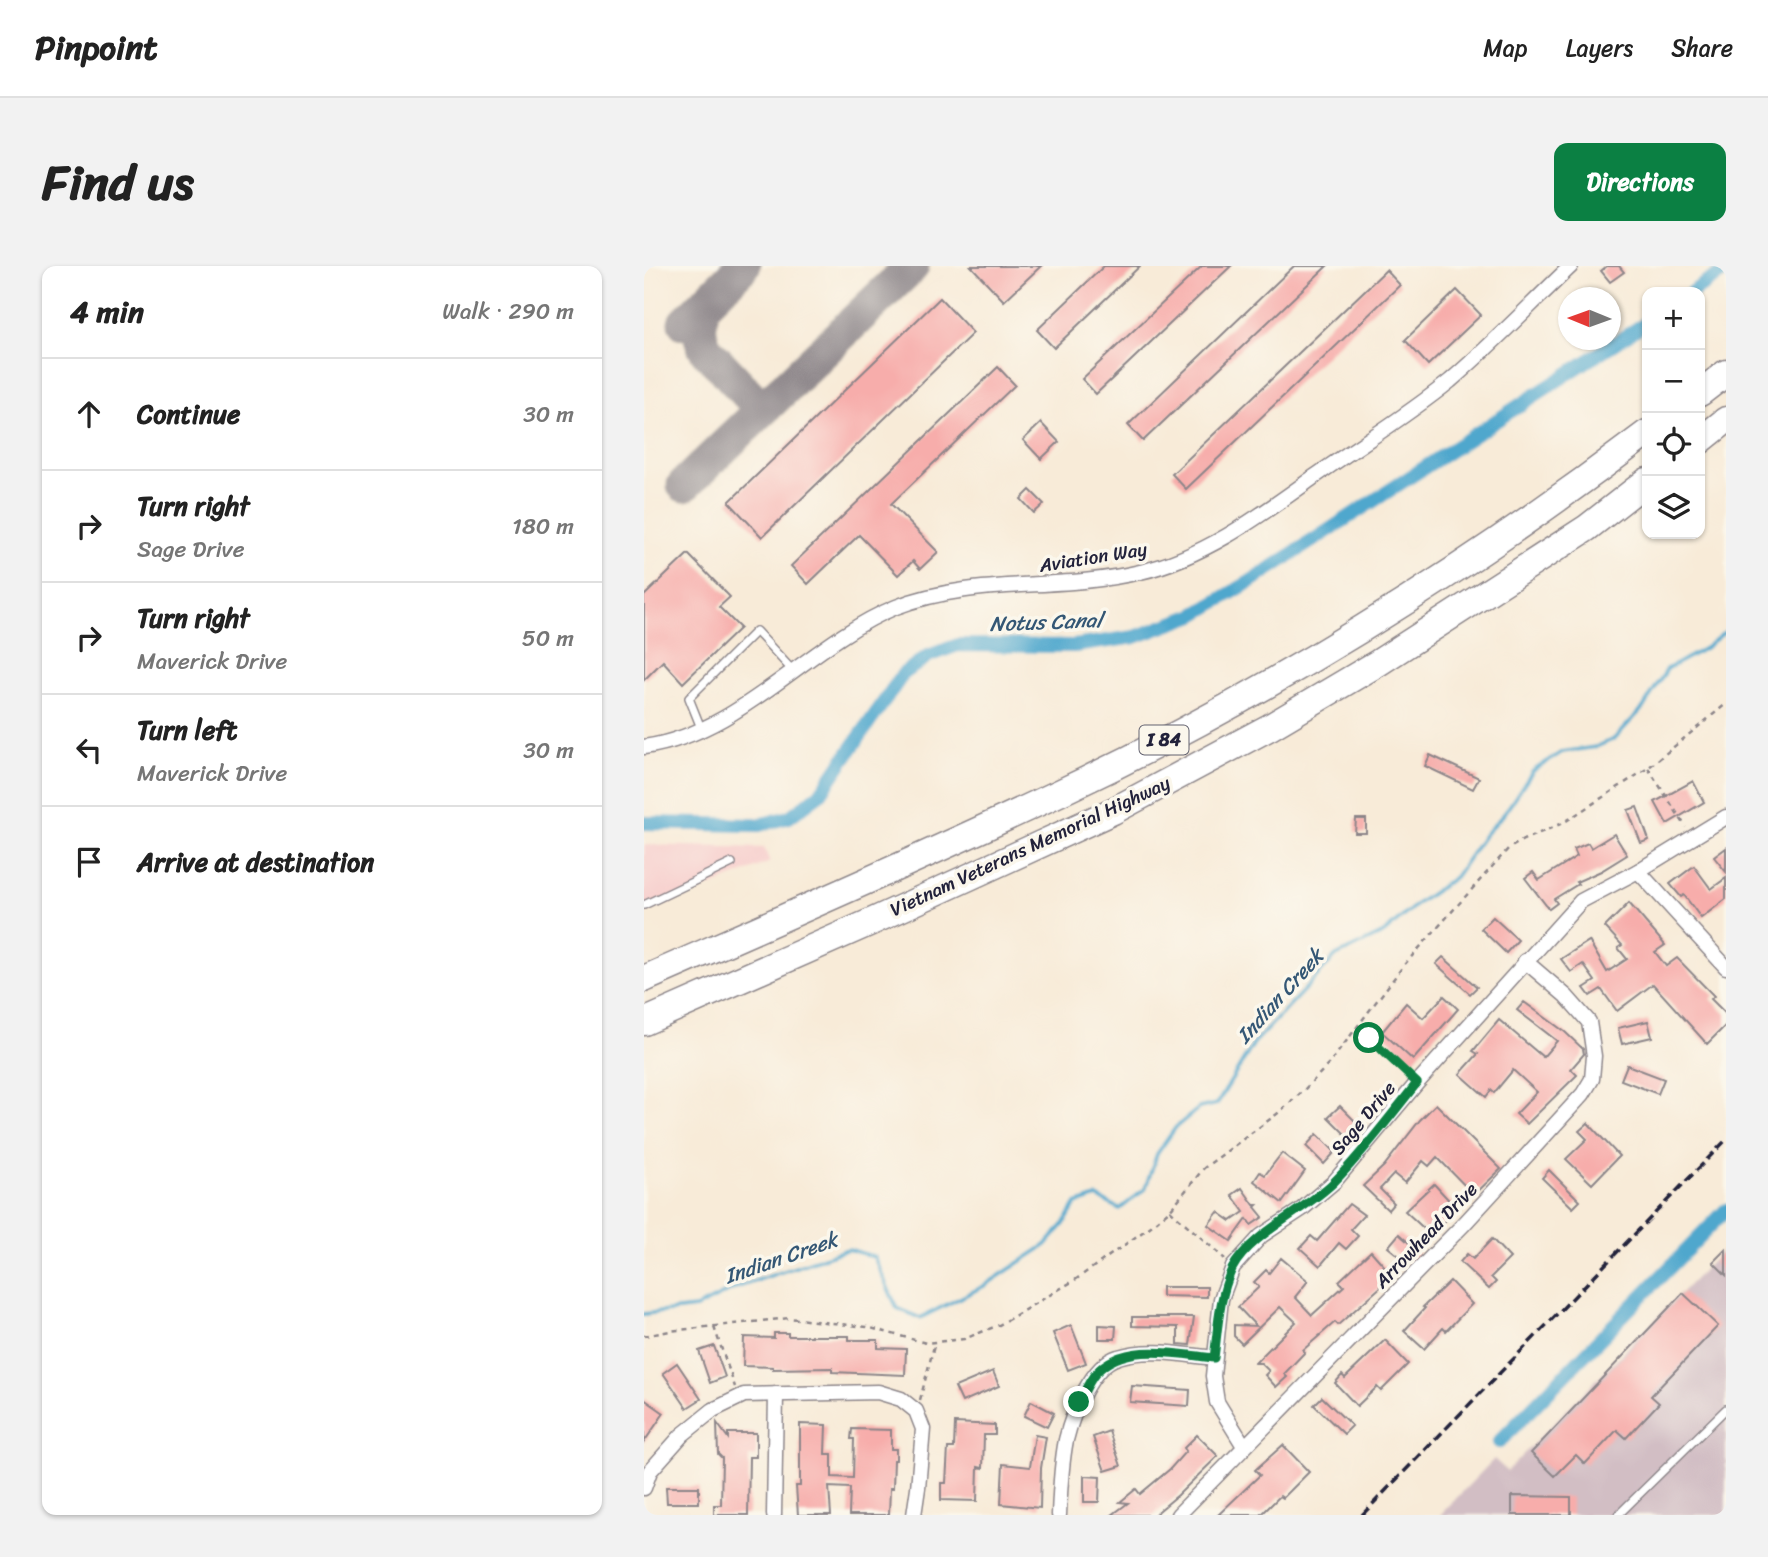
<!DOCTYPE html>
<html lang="en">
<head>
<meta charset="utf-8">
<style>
  body { margin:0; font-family:Sriracha,sans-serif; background:#f2f2f2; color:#222 }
  .controls { position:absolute; right:21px; top:21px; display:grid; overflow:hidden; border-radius:14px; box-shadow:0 2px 5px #0004 }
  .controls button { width:63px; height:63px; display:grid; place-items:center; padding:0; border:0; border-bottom:2px solid #e0e0e0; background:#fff; color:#222; font:35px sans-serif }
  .compass { position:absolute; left:914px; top:21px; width:63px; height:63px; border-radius:50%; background:#fff; box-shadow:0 2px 5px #0004; rotate:271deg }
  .stop { position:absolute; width:21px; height:21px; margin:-16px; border:5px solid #0b8043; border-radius:50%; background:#fff }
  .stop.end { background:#0b8043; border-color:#fff; box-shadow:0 2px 7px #0008 }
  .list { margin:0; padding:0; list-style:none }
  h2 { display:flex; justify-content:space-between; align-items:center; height:91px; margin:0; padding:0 28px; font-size:30px }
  h2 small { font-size:23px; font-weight:400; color:#767676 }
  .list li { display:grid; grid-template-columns:46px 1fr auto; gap:21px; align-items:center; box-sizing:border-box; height:112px; padding:0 28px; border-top:2px solid #e0e0e0 }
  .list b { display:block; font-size:26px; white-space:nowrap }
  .list p { margin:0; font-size:23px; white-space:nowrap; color:#767676 }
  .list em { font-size:23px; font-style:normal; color:#767676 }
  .icon { flex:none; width:38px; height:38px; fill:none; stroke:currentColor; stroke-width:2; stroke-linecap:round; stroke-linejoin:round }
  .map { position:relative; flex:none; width:1082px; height:1249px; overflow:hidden; border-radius:14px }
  header { display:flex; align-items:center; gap:42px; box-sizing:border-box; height:98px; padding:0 35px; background:#fff; border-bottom:2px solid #e0e0e0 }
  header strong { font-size:33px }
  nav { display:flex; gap:38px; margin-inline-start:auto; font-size:24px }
  .intro { display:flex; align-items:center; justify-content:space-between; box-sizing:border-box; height:168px; padding:0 42px }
  h1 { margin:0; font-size:49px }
  .button { padding:18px 32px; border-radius:14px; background:#0b8043; color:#fff; font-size:24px; font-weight:700 }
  main { display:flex; gap:42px; padding:0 42px }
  aside { flex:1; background:#fff; border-radius:14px; box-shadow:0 2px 5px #0004 }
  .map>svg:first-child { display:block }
</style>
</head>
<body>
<header>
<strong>Pinpoint</strong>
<nav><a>Map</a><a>Layers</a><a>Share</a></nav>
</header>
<div class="intro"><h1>Find us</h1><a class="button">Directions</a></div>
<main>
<aside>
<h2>4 min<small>Walk · 290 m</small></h2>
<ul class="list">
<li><svg class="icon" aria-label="ahead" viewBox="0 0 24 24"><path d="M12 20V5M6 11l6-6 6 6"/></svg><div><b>Continue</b></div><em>30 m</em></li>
<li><svg class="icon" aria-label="right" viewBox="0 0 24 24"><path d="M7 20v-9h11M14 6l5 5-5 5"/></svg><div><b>Turn right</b><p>Sage Drive</p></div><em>180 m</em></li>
<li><svg class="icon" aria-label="right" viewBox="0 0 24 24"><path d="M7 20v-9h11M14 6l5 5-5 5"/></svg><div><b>Turn right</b><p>Maverick Drive</p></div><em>50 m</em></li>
<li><svg class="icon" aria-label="left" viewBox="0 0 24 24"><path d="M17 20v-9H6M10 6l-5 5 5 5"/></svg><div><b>Turn left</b><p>Maverick Drive</p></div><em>30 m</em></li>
<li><svg class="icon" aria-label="arrive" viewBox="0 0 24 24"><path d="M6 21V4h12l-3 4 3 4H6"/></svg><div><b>Arrive at destination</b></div></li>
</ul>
</aside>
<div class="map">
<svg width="1082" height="1249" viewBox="0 0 1082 1249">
  <rect width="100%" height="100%" fill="#fbf7ec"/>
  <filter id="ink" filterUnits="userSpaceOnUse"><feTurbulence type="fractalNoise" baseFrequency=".0143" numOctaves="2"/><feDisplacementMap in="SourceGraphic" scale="14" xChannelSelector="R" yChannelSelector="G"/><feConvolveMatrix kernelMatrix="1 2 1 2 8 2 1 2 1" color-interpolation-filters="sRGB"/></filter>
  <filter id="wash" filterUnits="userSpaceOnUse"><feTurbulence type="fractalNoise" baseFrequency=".00686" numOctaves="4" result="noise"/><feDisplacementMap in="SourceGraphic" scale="28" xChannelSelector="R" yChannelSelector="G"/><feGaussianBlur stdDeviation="1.57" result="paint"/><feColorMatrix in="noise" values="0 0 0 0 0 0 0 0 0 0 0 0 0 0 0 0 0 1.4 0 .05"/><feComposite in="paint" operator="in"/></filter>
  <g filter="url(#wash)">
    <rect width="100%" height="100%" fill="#f8ebd8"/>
    <path fill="#f7d0ce" d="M0,579l120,3 6,14 -126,51z"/>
    <path fill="#d2bec4" d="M1082,981v268h-286l54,-56 13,12z"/>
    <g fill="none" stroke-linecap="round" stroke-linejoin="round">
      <path stroke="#50a7cd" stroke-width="3.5" d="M0,1048l52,-6 42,-21 110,-38 26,8 23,51 23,10 64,-32 62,-41 18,-21 12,-20 21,-7 23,12 25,-20 12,-35 19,-27 23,-19 18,-4 37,-61 82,-87 48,-23 34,-30 37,-26 30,-43 19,-20 29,-43 29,-19 34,-5 18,-8 29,-31 24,-39 38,-21 21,-17"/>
      <g stroke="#50a7cd" stroke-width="14">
        <path d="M1048,26l34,-22"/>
        <path d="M0,557l115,2 30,-8 31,-23 83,-120 25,-18 30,-11 116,1 61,-9 59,-22 54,-32 399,-261"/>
        <path d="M855,1176l227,-232"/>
      </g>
      <g stroke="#8d868a" stroke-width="35">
        <path d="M59,39c-4,18 -6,30 4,46l53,56"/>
        <path d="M41,57l58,-57"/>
        <path d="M40,219l228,-219"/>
      </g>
    </g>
    <g id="blocks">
      <g fill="#f7adab">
        <path d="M327,0h70l-37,35z"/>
        <path d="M460,0h36l-86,82 -17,-18z"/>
        <path d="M558,0h29l-135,128 -14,-15z"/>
        <path d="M650,0h33l-184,175 -15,-16z"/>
        <path d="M963,0h12l5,6 -14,10 -9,-11z"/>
        <path d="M742,4l14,15 -214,204 -14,-15z"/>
        <path d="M813,24l24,25 -53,50 -23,-25z"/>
        <path d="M296,32l33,35 -211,204 -33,-35z"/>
        <path d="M354,101l17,18 -124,119 47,48 -18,17 -7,-8 -15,14 -39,-40 -51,49 -17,-18z"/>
        <path d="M397,157l18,19 -18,17 -18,-19z"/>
        <path d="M386,224l14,14 -10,9 -13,-14z"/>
        <path d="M44,288l42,43 -11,10 21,21 -57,55 -20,-22 -19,19v-84z"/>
        <path d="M786,489l49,23 -6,11 -48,-23z"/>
        <path d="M1049,515l11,21 -37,22 -12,-22z"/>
        <path d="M993,541l12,33 -8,3 -13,-33z"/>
        <path d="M712,553h10v14h-11z"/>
        <path d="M970,568l13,21 -26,16 -25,11 2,2 -24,15 3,4 -8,6 -24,-31 8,-6 6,8 38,-24 -3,-7 14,-6 3,5z"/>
        <path d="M1082,582v24l-12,-15z"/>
        <path d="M1050,600l17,23 15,-11v21l-25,19 -17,-23 -3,2 -11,-13z"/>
        <path d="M985,637l36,42 -10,7 11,14 11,-8 37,38 -3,3 15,15v11l-19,19 -54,-60 -36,27 -16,-22 -11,7 -6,-8 11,-7 -12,-17 -12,8 -10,-13 28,-18 18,31 20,-13 -9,-11 4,-3 -17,-18z"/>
        <path d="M849,651l25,23 -12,13 -25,-24z"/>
        <path d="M799,691l34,30 -7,7 -34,-30z"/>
        <path d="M800,730l14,13 -45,51 -31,-28 24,-29 17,15z"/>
        <path d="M880,736l41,30 18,17 1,5 -13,15 6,6 -50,49 -11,-10 21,-22 -24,-22 -19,23 -3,-3 -5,7 -26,-23 18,-20 -5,-3 26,-31 44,37 14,-16 -40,-31z"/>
        <path d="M1004,755l4,16 -30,7 -4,-16z"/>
        <path d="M983,799l37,14 -6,15 -37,-14z"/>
        <path d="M792,838l65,65 -27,26 -37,-38 -8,9 -6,-5 -18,22 -11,-9 -14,15 14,14 -6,7 -25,-24 21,-20 36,-46z"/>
        <path d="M696,840l18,18 -11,12 -19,-19z"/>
        <path d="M944,857l31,33 -27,28 -26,-25 21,-20 -8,-8z"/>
        <path d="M673,868l18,18 -11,12 -18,-18z"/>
        <path d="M638,887l23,18 -23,32 -28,-22 6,-9 5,3z"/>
        <path d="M905,904l31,31 -7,7 -31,-30z"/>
        <path d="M790,918l23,25 -26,26 -26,-24z"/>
        <path d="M598,922l12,17h3l-2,2 8,10 -12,8 -4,-6 -16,22 -23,-16 10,-13 13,9 13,-9 -12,-17z"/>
        <path d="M705,938l15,11 -13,14 7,7 -12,13 -7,-6 -19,23 -20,-18 11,-12 6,5z"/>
        <path d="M755,968l20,18 -10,12 -21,-17z"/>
        <path d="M848,973l18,19 -19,19 5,5 -7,7 -29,-27 7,-8 6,5z"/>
        <path d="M1082,983v26l-13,-13z"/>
        <path d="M727,985l22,25 -55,49 -3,-3 -32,28 2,2 -21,22 3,3 -11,10 -11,-12 4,-4 -8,-8h-6l41,-41 -16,-15 -38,37 -8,-8v-11l22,1 -18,-19 21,-20 -5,-5 12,-12 3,3 12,-15 27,23 -13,16 17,18 32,-29 -5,-5z"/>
        <path d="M806,1015l22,23 -26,27 -3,-3 -19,21 -20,-18 21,-23 -2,-1z"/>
        <path d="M518,1021h45v10l-45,-1z"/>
        <path d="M1039,1027l35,33 -67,70 8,7 -33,35 -9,-8 -32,34 -9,-9 -21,21 -24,-23z"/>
        <path d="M488,1051h62l-4,28 -12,-1v-17l-46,-1z"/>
        <path d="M427,1059l15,38 -18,7 -15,-37z"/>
        <path d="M455,1059l17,1 -1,13h-16z"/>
        <path d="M130,1067h14v3h61v4h29v8l28,1 -1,26 -73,-3v-4l-59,1v-2l-30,-1 1,-29 30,1z"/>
        <path d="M741,1074l23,24 -27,27 -4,-4 -20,19 -22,-23 7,-8 3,3z"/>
        <path d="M70,1080l11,31 -15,6 -11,-32z"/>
        <path d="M33,1097l24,36 -14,9 -24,-35z"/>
        <path d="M349,1105l6,15 -37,16 -7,-15z"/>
        <path d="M488,1120l58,4 -1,16 -59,-4z"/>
        <path d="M678,1131l30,29 -8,8 -30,-29z"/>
        <path d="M0,1133l20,14 -20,29z"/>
        <path d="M387,1135l23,12 -7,14 -23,-11z"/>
        <path d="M73,1157l11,15v-5h28v24h-7l-1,58h-34v-10h7l1,-47 -4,-4z"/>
        <path d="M311,1157l40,2v10h-11l-1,33 -5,-1 -1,34 -36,-1v-17h5l2,-35h6z"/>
        <path d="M156,1158l26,1 -1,29h7v23l21,1 1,-39h-3l1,-10 39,1v19h5v11h-2l-1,28h-3l-1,27h-40l1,-27 -21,-1 2,28h-33l-2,-29h4z"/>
        <path d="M465,1165l12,35 -16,5 -12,-34z"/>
        <path d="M391,1169l11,2 -5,31 -1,40 -39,-4 2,-40 27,3z"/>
        <path d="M553,1169l21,21 -40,39 -24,20h-42l16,-12 -8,-1 16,-13 4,5 30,-25 16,-18 -2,-3z"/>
        <path d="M639,1179l26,27 -26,26 -3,-2 -19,19h-43l42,-40 -5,-5z"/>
        <path d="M440,1210l16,1 -1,25h-15z"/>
        <path d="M22,1221h33v16h-32z"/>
        <path d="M868,1230l59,1v18h-59z"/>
      </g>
    </g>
  </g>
  <g filter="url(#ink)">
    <use href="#blocks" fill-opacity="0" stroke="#8d868a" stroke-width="2"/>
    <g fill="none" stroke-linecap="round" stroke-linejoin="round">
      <defs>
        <g id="service">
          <path d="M57,462l-12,-30 67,-67 37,40"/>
          <path d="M0,639l88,-42"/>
          <path d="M974,1249l108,-106"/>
        </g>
        <g id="minor">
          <path d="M0,481c98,-14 164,-104 252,-140 76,-30 165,-16 244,-35 65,-15 121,-57 174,-95 45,-32 93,-61 136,-96 42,-36 81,-77 121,-115"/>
          <path d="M994,605l88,96"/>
          <path d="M600,1180l-27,-44 -4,-26 8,-77 12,-32 28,-31 41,-27 32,-27 83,-99 164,-182 57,-30 88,-54"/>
          <path d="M0,1222l6,-17 32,-36 31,-25 31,-15 134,-3 23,7 15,12 7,18 -5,59 -4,27"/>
          <path d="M130,1249l2,-121"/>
          <path d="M415,1249c1,-25 2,-50 7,-75 6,-25 25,-75 52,-83 31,-10 66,-2 96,1"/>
          <path d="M534,1249l286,-291 119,-130 9,-15 2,-23 -5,-34 -23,-26 -41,-35"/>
        </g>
        <g id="motorway">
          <path d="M1056,127l26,-20"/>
          <path d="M1056,175l26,-21"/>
          <path d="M0,713c139,-61 278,-121 415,-186 205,-96 408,-223 588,-360"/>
          <path d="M0,756l227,-100 242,-111 157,-84 108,-64 209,-135 60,-47"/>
        </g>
      </defs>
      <use href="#service" stroke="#8d868a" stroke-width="10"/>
      <use href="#minor" stroke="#8d868a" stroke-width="17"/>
      <use href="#motorway" stroke="#8d868a" stroke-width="29"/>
      <g stroke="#8d868a" stroke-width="2.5" stroke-dasharray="5 5" stroke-linecap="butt">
        <path d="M1004,502l38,59"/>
        <path d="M712,764l13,8 38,35"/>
        <path d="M526,944l55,49"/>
        <path d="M70,1061l21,60"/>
        <path d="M0,1070l26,-5 119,-13 78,9 59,16 38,-4 35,-14 76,-45 76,-54 19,-16 34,-42 73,-54 26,-23 26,-27 75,-99 104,-116 15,-9 40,-17 85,-55 78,-64"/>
        <path d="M276,1134l15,-58"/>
      </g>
      <use href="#service" stroke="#fff" stroke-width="7"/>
      <use href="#minor" stroke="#fff" stroke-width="14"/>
      <use href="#motorway" stroke="#fff" stroke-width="26"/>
      <path stroke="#22223b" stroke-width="3.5" stroke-dasharray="10 5" stroke-linecap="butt" d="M718,1249l364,-375"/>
    </g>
  </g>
  <g fill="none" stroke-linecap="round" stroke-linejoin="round" filter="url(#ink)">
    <path stroke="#0b8043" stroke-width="9" d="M435,1136c5,-9 10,-21 16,-28 28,-33 82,-20 119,-16 4,-30 5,-61 18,-89 17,-34 74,-59 102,-87 30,-30 56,-66 83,-99l-48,-45"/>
  </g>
  <g text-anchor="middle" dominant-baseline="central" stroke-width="7" stroke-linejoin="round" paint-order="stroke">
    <rect fill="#fbf7ec" stroke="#636270" stroke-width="2" x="495.5" y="459.5" width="49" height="29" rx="5"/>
    <g font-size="18" font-weight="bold" fill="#22223b">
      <text x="520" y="474">I 84</text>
    </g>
    <g font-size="19" fill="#22223b" stroke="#fbf7ec">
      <text transform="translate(449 291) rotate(-9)">Aviation Way</text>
      <text transform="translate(386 580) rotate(-25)">Vietnam Veterans Memorial Highway</text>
      <text transform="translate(719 852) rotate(-50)">Sage Drive</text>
      <text transform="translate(782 969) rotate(-46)">Arrowhead Drive</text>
    </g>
    <g font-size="21" font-style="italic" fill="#345775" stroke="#fbf7ec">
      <text transform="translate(402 356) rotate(-2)">Notus Canal</text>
      <text transform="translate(636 730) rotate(-48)">Indian Creek</text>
      <text transform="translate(137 992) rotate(-19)">Indian Creek</text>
    </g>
  </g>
</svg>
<div class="controls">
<button>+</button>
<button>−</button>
<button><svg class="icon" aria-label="locate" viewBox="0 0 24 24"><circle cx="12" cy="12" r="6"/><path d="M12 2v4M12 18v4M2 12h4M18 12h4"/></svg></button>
<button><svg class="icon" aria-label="layers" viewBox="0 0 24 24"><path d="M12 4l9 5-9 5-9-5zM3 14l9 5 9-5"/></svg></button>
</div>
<svg class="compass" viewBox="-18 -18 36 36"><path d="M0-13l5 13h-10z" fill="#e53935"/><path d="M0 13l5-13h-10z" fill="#767676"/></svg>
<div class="stop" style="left:725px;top:772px"></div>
<div class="stop end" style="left:435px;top:1136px"></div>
</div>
</main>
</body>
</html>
